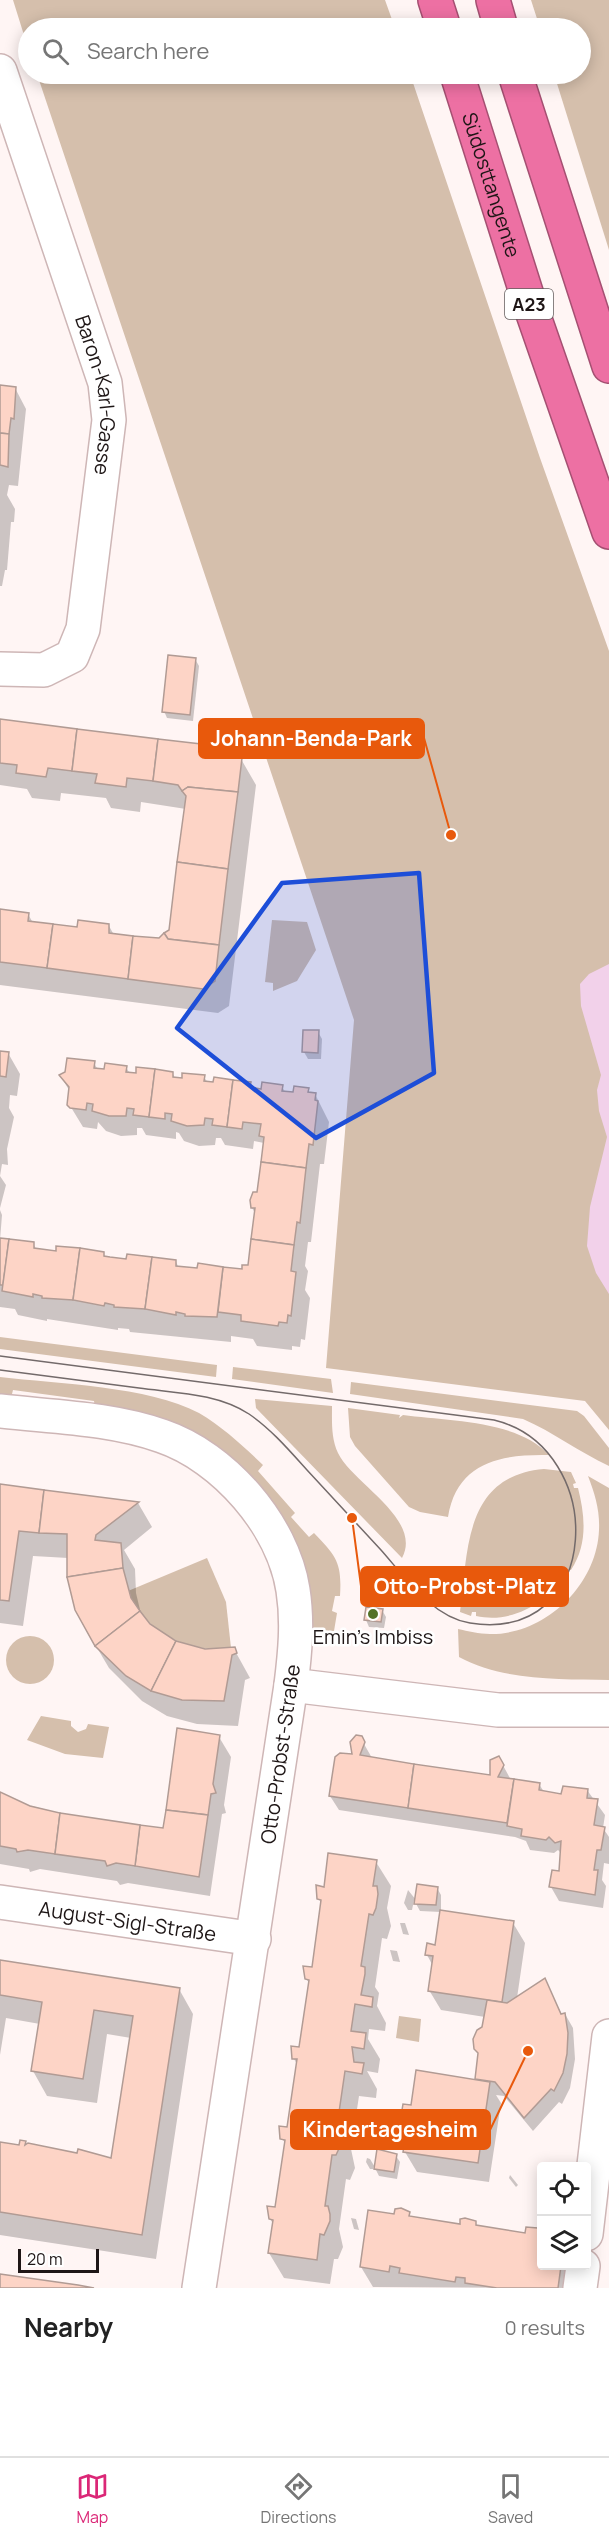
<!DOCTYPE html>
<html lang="en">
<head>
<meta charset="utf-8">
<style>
  body { margin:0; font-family:Manrope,sans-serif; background:#f2f2f2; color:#222 }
  .controls { position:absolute; right:18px; bottom:18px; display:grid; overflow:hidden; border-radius:6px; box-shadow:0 3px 15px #0003 }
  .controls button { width:54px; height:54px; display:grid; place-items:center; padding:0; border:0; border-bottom:2px solid #e0e0e0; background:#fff; color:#222; font:30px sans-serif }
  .scale { position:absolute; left:18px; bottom:15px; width:81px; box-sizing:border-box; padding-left:6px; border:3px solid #1e1616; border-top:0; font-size:16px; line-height:21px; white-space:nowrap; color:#1e1616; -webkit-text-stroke:4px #fff; paint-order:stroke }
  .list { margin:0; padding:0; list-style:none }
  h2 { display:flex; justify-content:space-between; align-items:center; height:78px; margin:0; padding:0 24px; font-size:26px }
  h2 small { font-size:20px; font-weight:400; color:#767676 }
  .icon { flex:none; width:33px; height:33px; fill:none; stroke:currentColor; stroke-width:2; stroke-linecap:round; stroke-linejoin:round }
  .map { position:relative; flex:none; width:609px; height:2288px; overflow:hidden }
  .search { position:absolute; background:#fff; box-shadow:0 3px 15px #0003; left:18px; right:18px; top:18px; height:66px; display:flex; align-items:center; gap:15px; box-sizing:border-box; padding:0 21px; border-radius:33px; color:#767676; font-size:22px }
  .sheet { height:168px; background:#fff }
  nav { display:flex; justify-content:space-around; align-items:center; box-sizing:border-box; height:84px; border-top:2px solid #e0e0e0; background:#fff; font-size:16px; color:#767676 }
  nav a { display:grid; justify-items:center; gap:3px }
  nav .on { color:#db2777 }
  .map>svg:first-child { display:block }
</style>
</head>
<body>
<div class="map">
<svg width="609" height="2288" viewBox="0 0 609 2288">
  <rect width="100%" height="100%" fill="#fff5f4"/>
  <g fill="#d5bfac">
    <path d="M13,0h372l10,28h-367v20z"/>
    <path d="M531,0h78v250l-55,-176h26v-46h-40z"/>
    <path d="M37,74h373l130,384 69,193v779l-24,-29 -259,-33 28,-348z"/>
    <path d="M272,920l35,2 9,28 -19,31 -24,10v-8l-8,-1z"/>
    <path d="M0,1337l217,28 -1,12 -216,-28z"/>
    <path d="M233,1367l98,12 2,14 -101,-14z"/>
    <path d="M0,1377c58,7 148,9 199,36 24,14 44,33 64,52l-5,6 37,42 -4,4 18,20 5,-4c23,24 28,30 26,63h-5l-3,15 5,2 -3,18 -22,-1 -39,-121 -178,-101 -1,-7 -81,-11 -2,8 -11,-3z"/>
    <path d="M351,1382l226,29 7,5 25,32v18c-30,-14 -56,-34 -86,-47l-173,-25z"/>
    <path d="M255,1399l77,7c0,16 -1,32 6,47 14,30 85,66 64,105l-146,-150z"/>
    <path d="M348,1408l52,7 -1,3 4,-3c44,6 115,5 146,40 -48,-1 -92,7 -101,62l-28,-5 -11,-5 -54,-61 -5,-9z"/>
    <path d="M544,1469l27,3 5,11 -3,1 1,4h4c7,28 10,56 -7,82h-3l1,4c-23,28 -55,50 -93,42v-4h-4l-1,4 -11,-4c8,-62 4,-136 84,-143z"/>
    <path d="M588,1476l21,12v192c-49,-1 -106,1 -150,-23l-1,-28c10,2 21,5 32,5 55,1 107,-49 109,-104 1,-19 -4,-36 -11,-54z"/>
    <path d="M207,1558l19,44 5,46c-42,6 -87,-16 -103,-57z"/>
    <circle cx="30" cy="1660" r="24"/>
    <path d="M41,1716l30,5v5l7,6 8,-3 2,-5 21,3 -6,31 -38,-4 -38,-14z"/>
    <path d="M399,2016l22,3 -2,23 -23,-4z"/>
  </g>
  <path fill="#f2d1ea" d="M609,964v330l-13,-21 -9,-27 3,-39 17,-70 -8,-26 -2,-21 4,-15 -20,-69 -1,-22 9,-10z"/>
  <g fill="#0003">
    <path d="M0,387l15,1 11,21 -8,77 -9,-1 -2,10 8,14 -1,13h-3l-4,48h-2l-3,16h-2z"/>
    <path d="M195,659l4,7 -6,55 -26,-3 -3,-7z"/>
    <path d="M0,720l241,39 15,26 -27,221 -11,7 -218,-28v-74l28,3 5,9 46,6 30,-3 5,9 46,4 10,-8 16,-122 -45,-7 -1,10 -29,-4 -5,-10 -45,-5 -1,8 -28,-3 -5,-9 -27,-4z"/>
    <path d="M318,1032l4,7 -1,20h-13l-4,-7z"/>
    <path d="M0,1052l8,1 12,21 -3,22 -7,-1 -1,13 5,9 -7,32 1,16 -6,-1 -2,12 6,9 -6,23z"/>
    <path d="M94,1063l4,7 28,-3 4,7 42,-1 4,6 28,-2 4,6h42l4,6 28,-2 4,6 8,1 14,-5 2,5h5l14,28 -5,42h-4l-9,78h-3l-3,24 3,5 -3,19 5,8 -5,42 -4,-1 -1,8 -8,-1v4l-35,-4 -4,-7 -22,-3v6l-101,-10 -1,-3 -11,-1v2l-71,-11v2l-29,-6 -3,-6 -15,-2v-97l2,5 -2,25 33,4 4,6 66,3 3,5 70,4 3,6 19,2 1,-5 44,6 6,-4 6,-54 -3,-5 6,-14 6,-51 -10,-2 -1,8 -28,-4 -4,-7h-5l-1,7 -16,1 -15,-5 -5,-8 -3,-1v7l-30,-4 -4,-7h-5v7l-16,1 -15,-5 -8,-9 -1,7 -14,-2 -14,-23 1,-12 -9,-16z"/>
    <path d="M0,1485l138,18 14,24 -28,23 11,19 1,24 5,21 8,12 27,17 42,8 16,-2 16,29 -5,2 -7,46 -41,-2 -30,-8 -25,-15 -33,-33 -26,-44 -11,-31 -4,-35 -35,-2 -10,70 -23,-3z"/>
    <path d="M382,1610l4,7 -2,11 -15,-1 -3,-7z"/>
    <path d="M219,1737l12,20 -7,48 2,8 -4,1 -12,82 -82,-13 -8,2 -3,-4 -77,-12 -10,3 -1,-3 -29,-5v-70l13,7 57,15 94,14z"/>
    <path d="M360,1737l12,21 120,19 7,-19 12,22 28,4 5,8 19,3 24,-5 18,25 -2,13 6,9v27l-5,-1 -2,17 4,6 -3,22 -44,-7 -8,-14 9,-14 3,-18 -5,-5 -4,3 -24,-3 -4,-9 -11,-4 -176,-27 -9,-14 23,-41z"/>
    <path d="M376,1862l15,24 -4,22 4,18 -4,13 -5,-1 -7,49 4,6 -2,13 9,17 -1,8 -16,-2 -1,10 12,20 -2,14 -11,-2 10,18 -1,9 -17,-2 -8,53 4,19 -5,12 -4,-1 -7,50 4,18 -5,12h-4l-4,25 -46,-6 -15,-25 5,-28 -4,-6 6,-10 10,-64 -4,-7 6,-9 10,-63 -4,-7 7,-10 9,-64 -4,-7 7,-9 9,-64 -3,-6 6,-11z"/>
    <path d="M437,1888l4,7v17l-21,-1 -6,-11 -2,10h-4l-4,-7 4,-13 8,10z"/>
    <path d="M400,1923h5l4,12 -6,-1z"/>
    <path d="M513,1923l12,20 -8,55 28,-18 17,35 3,-1 8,14 2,31 -5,29 -8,16 -3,-2 -26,29 -29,-35 -8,-1 5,8 -12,79 -72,-10 -12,-20 4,-26 -7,-11 10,-8 65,-26 8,-64 -44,-7 -12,-20 4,-24 -6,-11 9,-9z"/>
    <path d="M390,1950l7,1 3,11 -7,-1z"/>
    <path d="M0,1962l179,27 14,25 -37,245 -156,-24v-92l20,3 5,-3 2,3 85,14 19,-122 -24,-4 -10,69 -50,-7 -14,-25 7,-47 -34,-6 -6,37z"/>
    <path d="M396,2156l4,6 -3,17 -18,-3 -5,-10 -1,3h-3l-4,-7 1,-4 3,1 6,10z"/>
    <path d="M510,2175l8,10 -2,2 -7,-9z"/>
    <path d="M406,2211l4,7 51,7 14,-3 3,5 48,7 16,32h33l-3,22 -199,-1 -12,-20 34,-52z"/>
    <path d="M351,2218l5,1 3,11 -5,-1z"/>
  </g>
  <g fill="#fdd4c6" stroke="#b19b94" stroke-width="1.5">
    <path d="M0,385l16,2 -2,32 -3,-1 -2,16 -9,-1z"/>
    <path d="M0,433l9,1 -1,33 -8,-2z"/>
    <path d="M168,655l28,3 -6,57 -28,-3z"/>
    <path d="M0,719l77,10 -5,42 -24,-3 -2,9 -30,-4 1,-8 -17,-2z"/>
    <path d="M77,729l81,10 -5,42 -26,-3 -1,9 -31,-4 2,-9 -25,-3z"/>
    <path d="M158,739l78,9 6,10 -4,34 -50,-5 -6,4 -4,-6 -25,-4z"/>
    <path d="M188,787l50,5 -10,77 -51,-7 9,-66 -4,-5z"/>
    <path d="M177,862l51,7 -9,76 -51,-6 -4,-6 5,-3z"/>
    <path d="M0,909l29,4 -1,8 25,3 -6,44 -47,-6z"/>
    <path d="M78,920l31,4v9l24,3 -5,43 -81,-11 6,-44 24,3z"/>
    <path d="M164,933l4,6 51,6 -4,36 -12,8 -75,-10 5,-43 26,2z"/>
    <path d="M303,1030h16l-1,23 -16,-1z"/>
    <path d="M0,1051l9,1 -3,25 -6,-1z"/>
    <path d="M67,1058l28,3 -1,7 10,1 1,-6 22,3 -1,6 10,1v-6l19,2 -6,48 -16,-2 1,-6 -7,-1 -1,8h-17l-17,-5 1,-7 -6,-1 -1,7 -16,-2 -3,-3 2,-18 -10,-12 6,-3z"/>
    <path d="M155,1069l18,3v5l9,1v-5l23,2 -1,6 9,1 1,-5 19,3 -6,47 -15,-2 1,-6 -8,-1 -1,7 -17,1 -16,-5 1,-7 -7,-1v6l-16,-2z"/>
    <path d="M233,1080l18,2 -1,5 11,2 1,-7 21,3 -1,6 11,1 1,-6 15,2 -1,4 8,1 -1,7 3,1 -5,44 -4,-1 -3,24 -45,-6 3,-25 -5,-1 2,-12 -18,-2 -1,7 -15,-2z"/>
    <path d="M261,1162l45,6 -6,55 -3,-1 -3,23 -43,-6 4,-31h-4l-1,-8 3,-8h4z"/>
    <path d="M0,1238l9,1 -6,46h-3z"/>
    <path d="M9,1239l25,3v6l22,3v-5l24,2 -7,52 -31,-2v-2l-9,-2v3l-31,-6z"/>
    <path d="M251,1239l43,6 -3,26 5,1 -5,44 -3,-1 -1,8 -8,-1 -1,4 -37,-5v-6l-23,-3 5,-45 19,2v-4h6z"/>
    <path d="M80,1248l24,4v4l6,1 16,2 1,-5 25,3 -7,52 -31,-2v-2l-9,-2 -1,3 -31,-6z"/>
    <path d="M152,1257l24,3v6l21,2 1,-5 25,4 -6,50 -32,-1v-2l-9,-2v3l-31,-6z"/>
    <path d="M0,1484l44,6 -5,43 -20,-2 -10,70 -9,-1z"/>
    <path d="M44,1490l95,12 -43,33 -1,5 26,3 2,25 -56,9v-43l-28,-1z"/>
    <path d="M123,1568l8,30 9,13 -45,35 -20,-36 -8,-33z"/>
    <path d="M366,1607l17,2 -2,13 -17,-2z"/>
    <path d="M140,1611l10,13 26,17 -25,50 -25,-15 -31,-30z"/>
    <path d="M176,1641l29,8 30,-2 2,6 -5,2 -8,46 -42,-1 -31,-9z"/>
    <path d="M177,1728l43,7 -7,49 3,9 -5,1 -3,21 -42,-5z"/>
    <path d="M356,1735l6,1 3,6 -5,13 54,9 -6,44 -79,-12 6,-39 5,-4 12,1 -2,-12z"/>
    <path d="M499,1756l5,9 -6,12 16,2 -7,44 -99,-15 6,-44 76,11v-15z"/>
    <path d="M514,1779l26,4 -1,7 22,4 2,-8 25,3 -1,9 11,1 -4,26 11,2 -4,23h-4l-3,20h4l-3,25 -46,-8 3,-17 7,1 2,-30 -6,2 -6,-6 -3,3 -25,-4 1,-7 -15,-3z"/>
    <path d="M0,1792l30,14 30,7 -5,41 -27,-4 -11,2 -1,-3 -16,-3z"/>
    <path d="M166,1810l42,5 -9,62 -64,-11 5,-41 23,3z"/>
    <path d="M60,1813l80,12 -5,41 -19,-3 -9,3 -2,-5 -50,-7z"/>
    <path d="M328,1853l49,7 -4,26h4l1,8 -2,14 -3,7 -4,-1 -8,52 4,1v7l-4,21 12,2 -1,10 -17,-3 -4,27 15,2 -2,16 -12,-2 2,15 10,1 -2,11 -17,-3 -8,55 3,1 2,15 -6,13h-4l-7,51h3l2,8v7l-6,14 -4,-1 -3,26 -49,-7 5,-33 -4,-1 -2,-13 8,1 10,-67 -5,-1 -1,-13 8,1 10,-68h-5l-1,-13 8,1 10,-67 -4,-1 -2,-13 9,1 9,-67 -4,-1 -1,-14 8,2z"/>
    <path d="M417,1884l21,3 -2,18 -22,-1z"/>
    <path d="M440,1910l74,11 -12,81 -74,-11 5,-35 -8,-1 2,-12 8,2z"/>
    <path d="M0,1960l180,28 -38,247 -142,-23v-70l19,3 1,-5 6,1 -1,4 3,-2 49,10 1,-4 33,9 22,-142 -39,-6 -11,69 -52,-8 11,-69 -42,-7z"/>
    <path d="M545,1978l16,36 4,-1 3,20 -1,21 -4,19 -9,18 -3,-2 -27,29 -29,-36 -20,-3 3,-26 -4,-4 -1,-10 4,-9 5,-3 5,-27 20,3z"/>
    <path d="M416,2070l74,12 -12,81 -75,-11 6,-35 -8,-1 2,-12 8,1z"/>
    <path d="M377,2149l20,5 -3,18 -20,-3z"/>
    <path d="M401,2208l9,4 -1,4 51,8v-5l5,-1 11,3v4l49,8 1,-6 12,1 4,2v36h19l-3,22h-61l-32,-5v-5l-9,-1 -1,5 -56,-9 1,-5 -10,-2 -1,6 -29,-5 8,-57 26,4 1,-5z"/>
    <path d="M0,2274l78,11 16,3h-94z"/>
  </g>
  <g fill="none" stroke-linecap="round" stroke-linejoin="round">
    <defs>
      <g id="minor">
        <path id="s1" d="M0,71l105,312 4,37 -26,209 -11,27 -28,14 -44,-1"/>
        <path d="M0,1411c54,6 111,7 162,25 62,21 121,89 131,154 5,32 2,63 -2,95l-92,603"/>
        <path d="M291,1685l207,25h111"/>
        <path id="s2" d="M0,1902l254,37"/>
        <path d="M586,2234l23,-198"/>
        <path d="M580,2288l3,-22"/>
      </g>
      <g id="highway">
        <path d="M435,0l9,28"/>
        <path d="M493,0l8,28"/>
        <path id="s3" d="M457,74l74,234 78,224"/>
        <path d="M515,74l94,292"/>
      </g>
    </defs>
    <use href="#minor" stroke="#ceb6b6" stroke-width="36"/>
    <use href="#highway" stroke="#a55072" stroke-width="36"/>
    <use href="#minor" stroke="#fff" stroke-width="33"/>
    <use href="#highway" stroke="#ed70a3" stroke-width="33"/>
    <path stroke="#736a6a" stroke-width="1.5" d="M0,1356l494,64c115,28 110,224 -24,203 -38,-6 -65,-46 -89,-73 -25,-27 -49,-53 -74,-80 -18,-20 -36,-41 -58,-56 -32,-21 -74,-21 -110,-26 -46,-6 -93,-12 -139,-18"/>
  </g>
  <path fill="#1d4ed8" fill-opacity="0.2" stroke="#1d4ed8" stroke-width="4.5" stroke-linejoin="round" d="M419,873l15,200 -118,65 -139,-110 105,-145z"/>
  <circle fill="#547227" stroke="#fff" stroke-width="2" cx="373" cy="1614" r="6"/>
  <g text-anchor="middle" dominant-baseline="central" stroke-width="5" stroke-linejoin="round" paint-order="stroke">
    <rect fill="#fff" stroke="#625c5c" stroke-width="1.5" x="505" y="289" width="48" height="30" rx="4.5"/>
    <g font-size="18" font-weight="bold" fill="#1e1616">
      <text x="529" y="304">A23</text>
    </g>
    <g font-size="20" fill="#1e1616" stroke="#fff">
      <text stroke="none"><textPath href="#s3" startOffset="116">Südosttangente</textPath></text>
      <text stroke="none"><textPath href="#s1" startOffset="340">Baron-Karl-Gasse</textPath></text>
      <text transform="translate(280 1754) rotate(-82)">Otto-Probst-Straße</text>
      <text stroke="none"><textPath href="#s2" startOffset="129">August-Sigl-Straße</textPath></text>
    </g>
    <g font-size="20" fill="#1e1616" stroke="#fff">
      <text x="373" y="1636">Emin's Imbiss</text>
    </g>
  </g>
  <path fill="none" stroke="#e8590c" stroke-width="2" d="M451 835L424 738M352 1518L361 1586M528 2051L490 2130"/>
  <g fill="#e8590c" stroke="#fff" stroke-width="2">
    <circle cx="451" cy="835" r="6"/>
    <circle cx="352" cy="1518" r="6"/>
    <circle cx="528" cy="2051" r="6"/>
  </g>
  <g fill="#e8590c" stroke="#e8590c" stroke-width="2">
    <rect x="199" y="719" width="225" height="39" rx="6"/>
    <rect x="361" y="1567" width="207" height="39" rx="6"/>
    <rect x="291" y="2110" width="199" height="39" rx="6"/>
  </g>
  <g font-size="21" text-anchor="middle" font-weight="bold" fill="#fff">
    <text x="311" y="746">Johann-Benda-Park</text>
    <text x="465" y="1594">Otto-Probst-Platz</text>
    <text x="390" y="2137">Kindertagesheim</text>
  </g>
</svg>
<div class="controls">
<button><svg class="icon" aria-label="locate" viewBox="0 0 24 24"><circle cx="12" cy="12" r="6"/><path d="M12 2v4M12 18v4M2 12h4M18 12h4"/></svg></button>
<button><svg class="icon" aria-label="layers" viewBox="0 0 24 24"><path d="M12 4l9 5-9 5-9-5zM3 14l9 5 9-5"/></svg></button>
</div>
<div class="scale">20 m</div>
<div class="search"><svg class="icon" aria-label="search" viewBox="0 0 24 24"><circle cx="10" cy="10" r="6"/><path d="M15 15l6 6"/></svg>Search here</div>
</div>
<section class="sheet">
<h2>Nearby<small>0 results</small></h2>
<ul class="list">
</ul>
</section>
<nav>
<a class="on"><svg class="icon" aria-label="map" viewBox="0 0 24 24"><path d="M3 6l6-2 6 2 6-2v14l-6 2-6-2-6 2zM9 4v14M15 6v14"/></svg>Map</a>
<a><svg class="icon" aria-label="directions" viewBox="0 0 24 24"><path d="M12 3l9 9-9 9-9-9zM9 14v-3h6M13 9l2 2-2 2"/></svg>Directions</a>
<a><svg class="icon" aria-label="saved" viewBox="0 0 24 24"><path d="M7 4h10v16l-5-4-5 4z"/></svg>Saved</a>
</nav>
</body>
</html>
